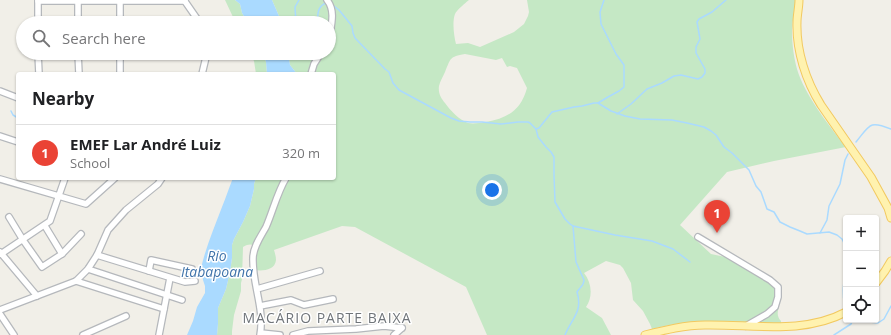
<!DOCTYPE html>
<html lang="en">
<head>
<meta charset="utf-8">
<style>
  body { margin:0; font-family:"Open Sans",sans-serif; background:#f6f6f6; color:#202124 }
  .controls { position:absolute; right:12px; bottom:12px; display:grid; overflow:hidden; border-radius:4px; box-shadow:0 1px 3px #0004 }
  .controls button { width:36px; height:36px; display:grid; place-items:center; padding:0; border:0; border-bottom:1px solid #e0e0e0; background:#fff; color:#202124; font:20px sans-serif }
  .you { position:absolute; left:492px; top:190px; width:14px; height:14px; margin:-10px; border:3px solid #fff; border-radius:50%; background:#1a73e8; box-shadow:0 0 0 6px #1a73e833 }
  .badge { display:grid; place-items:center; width:26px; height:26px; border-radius:50%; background:#ea4335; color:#fff; font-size:13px; font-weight:700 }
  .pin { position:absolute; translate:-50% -33px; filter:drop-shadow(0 1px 2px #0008) }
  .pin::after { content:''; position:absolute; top:21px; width:14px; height:12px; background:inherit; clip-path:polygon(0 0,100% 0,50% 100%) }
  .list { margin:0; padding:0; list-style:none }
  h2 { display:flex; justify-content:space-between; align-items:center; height:52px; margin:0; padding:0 16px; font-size:17px }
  h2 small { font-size:13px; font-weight:400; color:#757577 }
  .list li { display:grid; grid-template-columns:26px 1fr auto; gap:12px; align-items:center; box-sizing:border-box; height:56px; padding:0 16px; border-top:1px solid #e0e0e0 }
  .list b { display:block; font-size:15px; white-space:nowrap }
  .list p { margin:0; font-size:13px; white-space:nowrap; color:#757577 }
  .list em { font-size:13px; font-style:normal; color:#757577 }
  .icon { flex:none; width:22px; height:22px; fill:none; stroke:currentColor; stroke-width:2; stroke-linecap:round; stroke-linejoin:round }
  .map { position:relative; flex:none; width:891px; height:335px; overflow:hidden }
  .search { position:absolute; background:#fff; box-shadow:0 1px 3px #0004; left:16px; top:16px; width:320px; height:44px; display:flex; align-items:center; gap:10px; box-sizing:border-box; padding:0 14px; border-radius:22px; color:#757577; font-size:15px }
  .panel { position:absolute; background:#fff; box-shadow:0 1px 3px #0004; left:16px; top:72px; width:320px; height:108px; border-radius:4px }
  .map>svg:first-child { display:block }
</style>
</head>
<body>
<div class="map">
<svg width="891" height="335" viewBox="0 0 891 335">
  <rect width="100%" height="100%" fill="#f1efe8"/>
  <g fill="#c5e8c5" fill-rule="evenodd">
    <path d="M225,0h10l5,4 2,9 6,10h-11l-4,-6z"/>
    <path d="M272,0h197c-4,3 -12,10 -14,14 -3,8 -1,22 1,30l12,-1 12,4 34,-15 10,-8 4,-8 1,-4 -2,-12h270c-2,10 -5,20 -5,30 0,15 2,31 7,45 9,24 31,52 47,72l-72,14 -47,11 -47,53 31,29 19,4 46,27 1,10 -3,3v4l5,5c-2,5 -2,10 2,14v3c-30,-1 -60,-4 -90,-2 -13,1 -26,4 -39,7l-2,-5 -7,-13 -10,-11 -2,-17 -8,-15 -3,-3 -14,-4 -22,12c8,10 9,24 2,34l16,11 9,17h-124l-21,-48 -111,-60 -13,-1 -68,24c1,3 2,7 2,10 -1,11 -14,11 -22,10 1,-9 7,-33 -11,-23l-1,32 -1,4v8l-7,24 -2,16v4h-15l1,-11v-16l8,-19 4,-17 2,-14v-13l2,-6 9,-17 7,-16 4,-17v-5l2,-6h78v-104h-37l-7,-9 -2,-12h41v-30h-47zM465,54l31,6 6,-2 5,9 3,-1 7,2 10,20c-6,22 -19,30 -41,34 -6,1 -13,2 -18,1 -9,-3 -18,-13 -23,-20 -4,-5 -7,-10 -6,-17 1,-5 4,-9 6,-14 6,-14 4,-15 20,-18z"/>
    <path d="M249,53h14l3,9 1,12h-11l-2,-13z"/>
  </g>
  <g fill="#aadaff">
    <path d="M235,0h37l10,23h-34l-6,-10 -2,-9z"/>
    <path d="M263,53h25l2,12 7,9h-30l-1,-12z"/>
    <path d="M233,178h23l-2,6v5l-4,17 -7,16 -9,17 -2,6v13l-2,14 -4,17 -8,19v16l-1,11h-30l6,-14 4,-14 8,-14v-7l-2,-6 -1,-11 -1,-1c5,-21 13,-40 21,-61 4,-10 7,-19 11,-29z"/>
  </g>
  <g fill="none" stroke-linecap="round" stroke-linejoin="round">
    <g stroke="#aadaff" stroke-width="1.5">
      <path d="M334,6l5,4 13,16 1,7 2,5 30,31 4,3 4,11 6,7 52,28 8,3 11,1h12l19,2 17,-2h10l2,1 6,6 2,8 8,10 5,5 3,5v18l1,27 10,17 5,5 3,2 42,9 37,6 21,8 17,13"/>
      <path d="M296,23l-1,-16 4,-7"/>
      <path d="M315,23l3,-2c-1,-8 0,-15 8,-18"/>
      <path d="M598,103l13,8 14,5 15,3 32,1 15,3 17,4 7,4 5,4 8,12 8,6 17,17 7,16 5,6 6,17 7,3 6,10 10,5 10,4 7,3 22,-2 8,3 5,4 2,4 2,12"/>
      <path d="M11,111l2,4 5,3"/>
      <path d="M617,114l14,-10 16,-15 15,-6 12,-7 7,-1 17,4 4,-2 3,-4v-4l-9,-16v-6l4,-8 -3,-17 2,-3 13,-7 14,-12"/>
      <path d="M536,129l3,-1 13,-16 22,-5 8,-1 12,-3h4l10,-6 11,-6 5,-4v-22l-8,-11 -15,-30 -1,-12 4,-12"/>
      <path d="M856,142c14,-17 13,-22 35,-13"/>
      <path d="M820,233l7,-13 2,-14 11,-22 5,-24 3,-6"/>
      <path d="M845,304c-4,-12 0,-26 1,-38"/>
      <path d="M853,320l25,3 6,-4 7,-13"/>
      <path d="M565,335c7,-17 18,-23 12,-43 3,-5 7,-6 7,-12l-8,-18 -3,-36"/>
      <path d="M834,335l17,-11 2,-4"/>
    </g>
    <defs>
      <g id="minor">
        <path d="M38,0v23"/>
        <path d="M78,0v23"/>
        <path d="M120,0v23"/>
        <path d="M184,0l16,23"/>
        <path d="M327,0c9,11 4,26 2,39"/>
        <path d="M38,1h147"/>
        <path d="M38,53l1,21"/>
        <path d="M78,53l1,21"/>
        <path d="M120,53v21"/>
        <path d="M202,74l5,-21"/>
        <path d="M311,74l3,-10 7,-11"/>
        <path d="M0,91l18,7"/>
        <path d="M0,136l18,6"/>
        <path d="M0,179l86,25 29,-26"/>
        <path d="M9,217l14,23 19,27 20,-13 19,-20"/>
        <path d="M45,226l17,28"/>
        <path d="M698,237l72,43 8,7v10l-3,10 -8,7 -21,12"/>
        <path d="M0,252l37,44"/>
        <path d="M1,254l49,-33 15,-43"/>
        <path d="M97,255l88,27 10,-1"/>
        <path d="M88,269l94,31"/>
        <path d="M149,271l2,-11 41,9"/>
        <path d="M76,281l88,28"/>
        <path d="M257,289l63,-18"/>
        <path d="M260,306l31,-6 13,5 29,-6"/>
        <path d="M0,310l76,-29 12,-12 9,-14 11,-25 18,-20 32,-26 4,-6"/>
        <path d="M0,314l14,21"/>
        <path d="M261,333l19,2"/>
        <path d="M83,335l43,-19"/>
        <path d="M159,335l11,-57"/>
        <path d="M260,335c5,-26 -8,-51 -7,-77 0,-11 8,-22 13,-31 7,-16 11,-34 20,-49"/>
        <path d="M293,335l15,-4 48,-2 28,-3 18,2"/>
        <path d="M394,335l8,-7"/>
      </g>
      <g id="major">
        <path d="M799,0c0,7 -2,15 -2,22 -1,29 9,59 24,83l50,72 17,31 3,10"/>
        <path d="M876,283l9,-12 6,-10"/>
        <path d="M645,335c20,-5 40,-10 60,-10 47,-1 98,10 141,-13"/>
      </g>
    </defs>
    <use href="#minor" stroke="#b5b8bc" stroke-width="8"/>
    <use href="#major" stroke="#f2c960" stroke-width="9"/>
    <use href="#minor" stroke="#fff" stroke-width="5.5"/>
    <use href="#major" stroke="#fff2af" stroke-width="7"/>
  </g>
  <g text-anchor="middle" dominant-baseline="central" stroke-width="3" stroke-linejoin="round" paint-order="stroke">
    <g font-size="14" font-style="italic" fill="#4174aa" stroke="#fff">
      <text x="217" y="255">Rio<tspan x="217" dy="16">Itabapoana</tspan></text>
    </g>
    <g font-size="14" letter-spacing="1" fill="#70757a" stroke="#fff">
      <text x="327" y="317">MACÁRIO PARTE BAIXA</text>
    </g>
  </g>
</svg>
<div class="controls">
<button>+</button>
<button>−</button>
<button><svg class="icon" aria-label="locate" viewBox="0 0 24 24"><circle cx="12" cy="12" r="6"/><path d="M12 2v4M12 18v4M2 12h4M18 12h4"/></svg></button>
</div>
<div class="you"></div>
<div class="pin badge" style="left:717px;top:233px">1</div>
<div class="search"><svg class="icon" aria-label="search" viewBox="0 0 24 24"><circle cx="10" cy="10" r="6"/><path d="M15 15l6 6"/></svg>Search here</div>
<section class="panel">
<h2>Nearby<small></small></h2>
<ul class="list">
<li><span class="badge">1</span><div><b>EMEF Lar André Luiz</b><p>School</p></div><em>320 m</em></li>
</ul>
</section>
</div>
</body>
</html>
